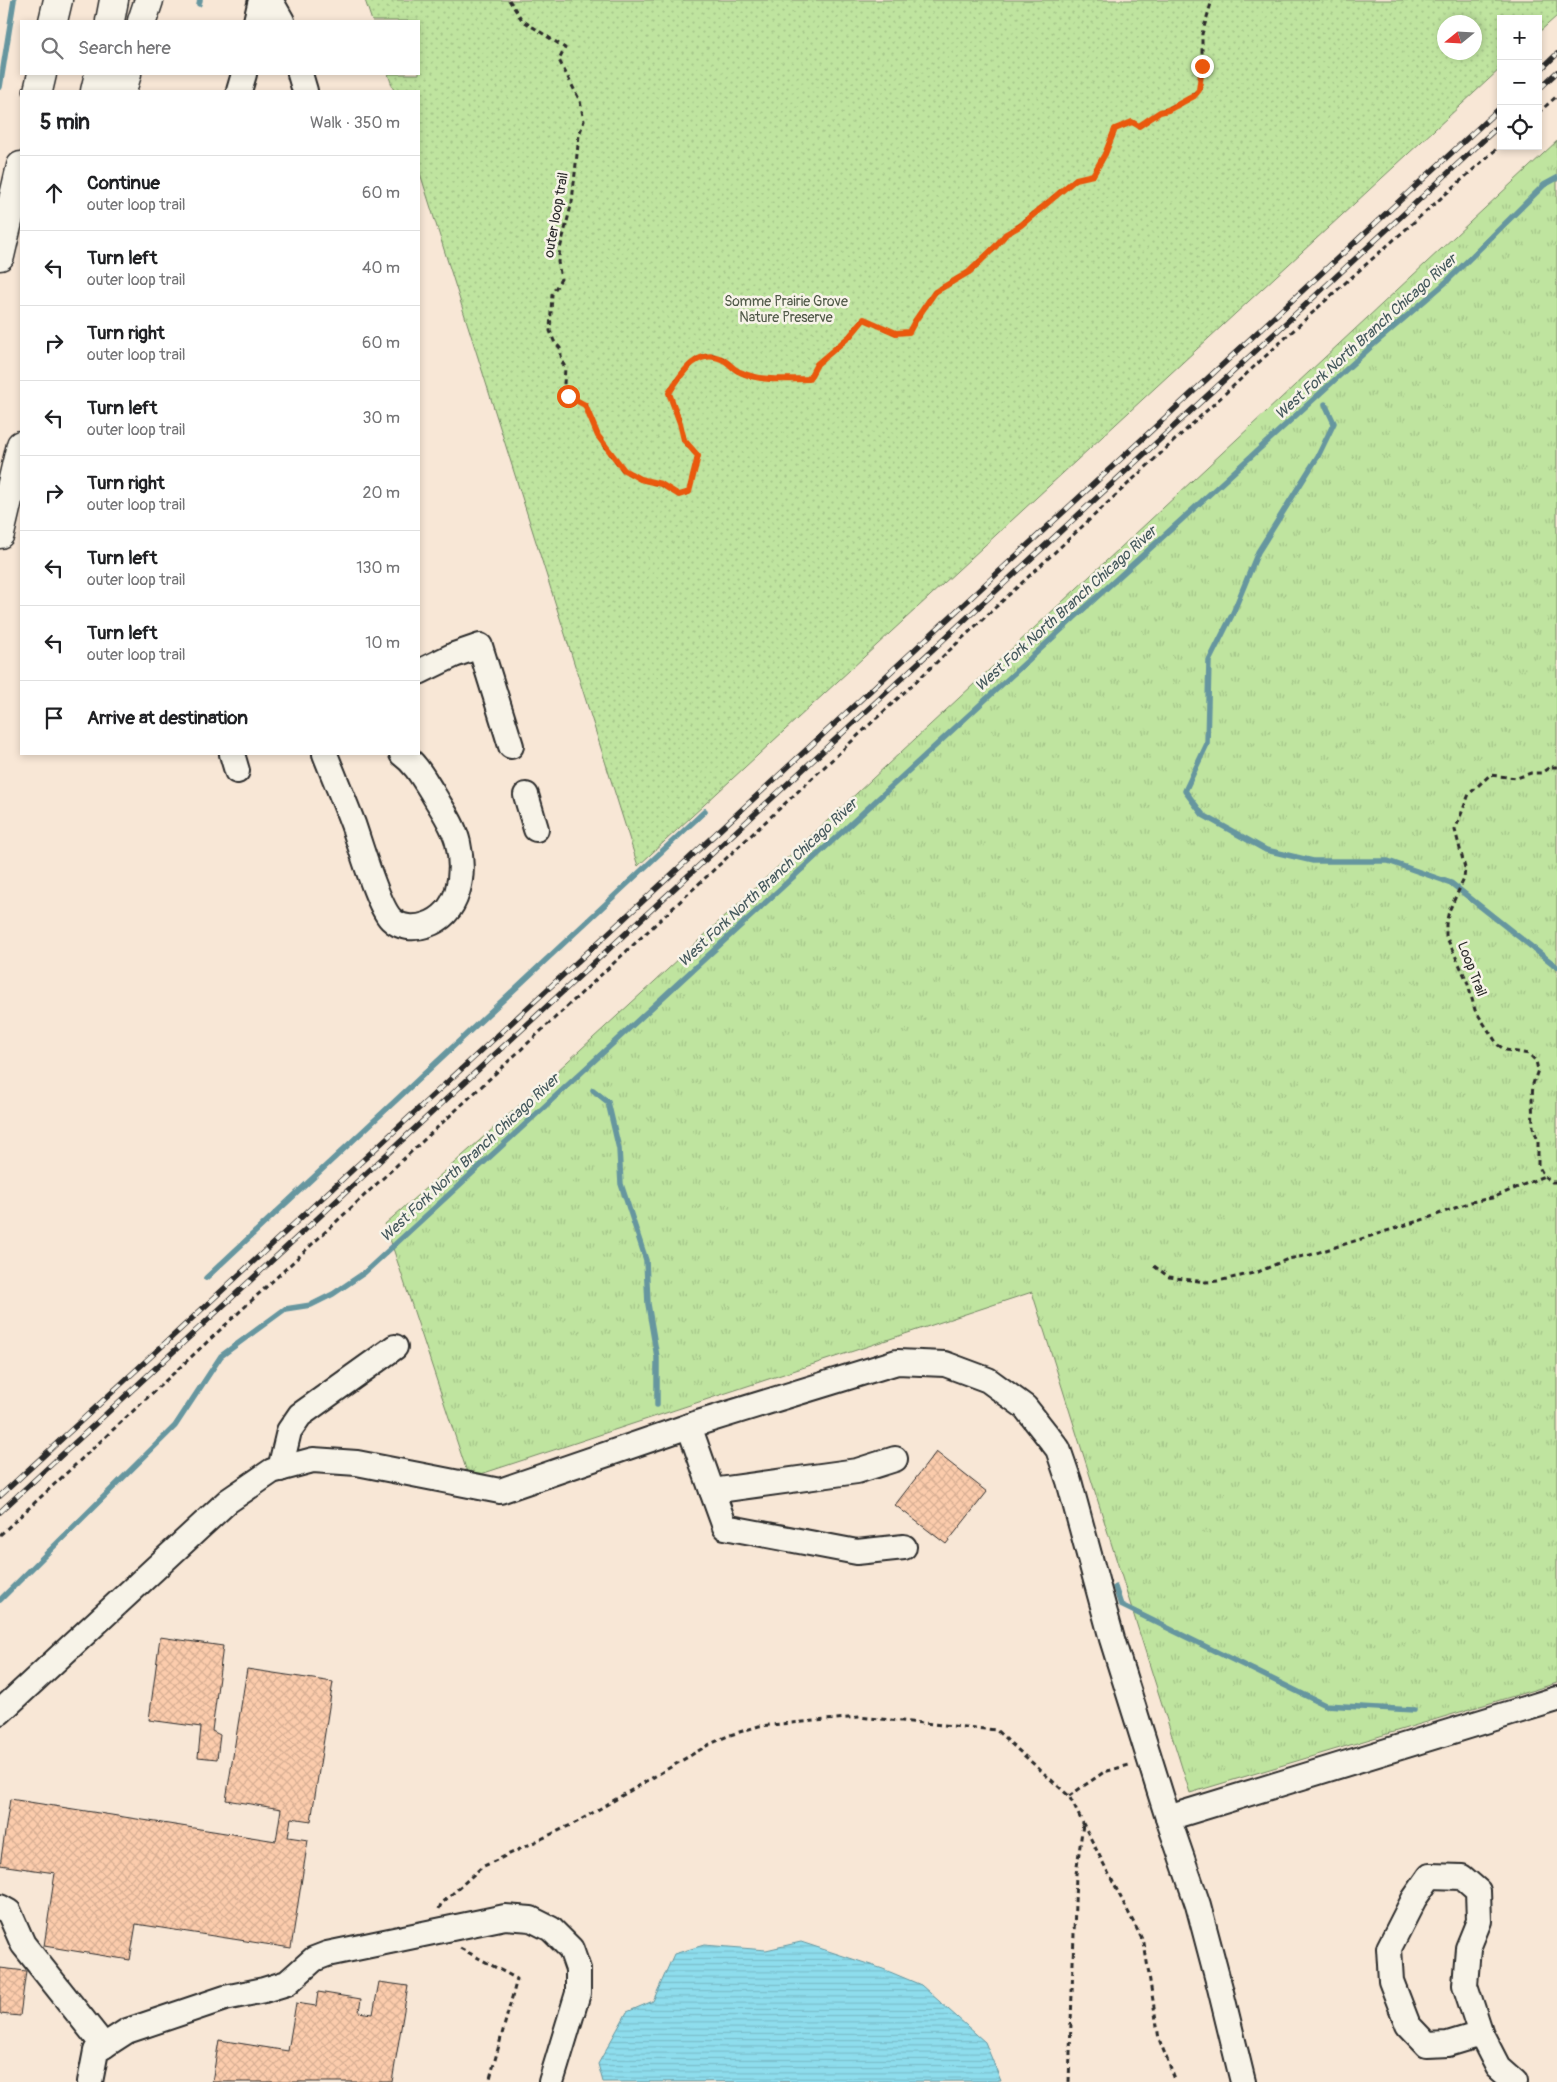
<!DOCTYPE html>
<html lang="en">
<head>
<meta charset="utf-8">
<style>
  body { margin:0; font-family:Pangolin,sans-serif; background:#f2f2f2; color:#202124 }
  .controls { position:absolute; right:15px; top:15px; display:grid; overflow:hidden; border-radius:0px; box-shadow:0 2px 8px #0003 }
  .controls button { width:45px; height:45px; display:grid; place-items:center; padding:0; border:0; border-bottom:1px solid #e0e0e0; background:#fff; color:#202124; font:25px sans-serif }
  .compass { position:absolute; left:1437px; top:15px; width:45px; height:45px; border-radius:50%; background:#fff; box-shadow:0 2px 8px #0003; rotate:252deg }
  .stop { position:absolute; width:15px; height:15px; margin:-11px; border:4px solid #ea580c; border-radius:50%; background:#fff }
  .stop.end { background:#ea580c; border-color:#fff; box-shadow:0 1px 5px #0008 }
  .list { margin:0; padding:0; list-style:none }
  h2 { display:flex; justify-content:space-between; align-items:center; height:65px; margin:0; padding:0 20px; font-size:21px }
  h2 small { font-size:16px; font-weight:400; color:#757577 }
  .list li { display:grid; grid-template-columns:32px 1fr auto; gap:15px; align-items:center; box-sizing:border-box; height:75px; padding:0 20px; border-top:1px solid #e0e0e0 }
  .list b { display:block; font-size:19px; white-space:nowrap }
  .list p { margin:0; font-size:16px; white-space:nowrap; color:#757577 }
  .list em { font-size:16px; font-style:normal; color:#757577 }
  .icon { flex:none; width:28px; height:28px; fill:none; stroke:currentColor; stroke-width:2; stroke-linecap:round; stroke-linejoin:round }
  .map { position:relative; flex:none; width:1557px; height:2082px; overflow:hidden }
  .search { position:absolute; background:#fff; box-shadow:0 2px 8px #0003; left:20px; top:20px; width:400px; height:55px; display:flex; align-items:center; gap:12px; box-sizing:border-box; padding:0 18px; border-radius:0px; color:#757577; font-size:19px }
  .panel { position:absolute; background:#fff; box-shadow:0 2px 8px #0003; left:20px; top:90px; width:400px; height:665px; border-radius:0px }
  .map>svg:first-child { display:block }
</style>
</head>
<body>
<div class="map">
<svg width="1557" height="2082" viewBox="0 0 1557 2082">
  <defs>
    <pattern id="grass-tufts" width="24" height="20" patternUnits="userSpaceOnUse" patternTransform="scale(1.25)"><rect width="24" height="20" fill="#bfe49f"/><path d="M3 7l-1-3M5 7V3M7 7l1-3M15 17l-1-3M17 17v-4M19 17l1-3" fill="none" stroke="#a4c489"/></pattern>
    <pattern id="park-dots" width="8" height="8" patternUnits="userSpaceOnUse" patternTransform="scale(1.25)"><rect width="8" height="8" fill="#bfe49f"/><path d="M2 2h.1M6 6h.1" fill="none" stroke="#a4c489" stroke-width="1.8" stroke-linecap="round"/></pattern>
    <pattern id="water-rules" width="6" height="5" patternUnits="userSpaceOnUse" patternTransform="scale(1.25)"><rect width="6" height="5" fill="#8edded"/><path d="M0 2.5h6" fill="none" stroke="#7bbecb"/></pattern>
    <pattern id="building-cross-hatch" width="8" height="8" patternUnits="userSpaceOnUse" patternTransform="scale(1.25)"><rect width="8" height="8" fill="#fcccac"/><path d="M0 0l8 8M0 8l8-8" fill="none" stroke="#d8af94"/></pattern>
  </defs>
  <rect width="100%" height="100%" fill="#f8e7d6"/>
  <filter id="ink" filterUnits="userSpaceOnUse"><feTurbulence type="fractalNoise" baseFrequency=".02" numOctaves="2"/><feDisplacementMap in="SourceGraphic" scale="10" xChannelSelector="R" yChannelSelector="G"/><feConvolveMatrix kernelMatrix="1 2 1 2 8 2 1 2 1" color-interpolation-filters="sRGB"/></filter>
  <g filter="url(#ink)">
    <path fill="url(#grass-tufts)" stroke="#758865" d="M1557,141v1542l-367,110 -158,-501 -563,186 -84,-254 145,-128 137,-126z"/>
    <path fill="url(#park-dots)" stroke="#758865" fill-rule="evenodd" d="M365,0h1192v16l-19,17v-14h-37v49l-863,798 -219,-696v-79h-25l-6,-17h31v-53h-47zM1444,22h30v30h-30z"/>
    <path fill="url(#water-rules)" stroke="#66969f" d="M801,1942l82,27 38,16 64,57 16,39 -398,1 -5,-18 29,-52 26,-11 21,-47 30,-9 62,5z"/>
    <g fill="none" stroke-linecap="round" stroke-linejoin="round">
      <g stroke="#66969f" stroke-width="5.5">
        <path d="M199,4l1,-4"/>
        <path d="M0,87l14,-87"/>
        <path d="M1325,404l9,19 -16,33 -60,96 -25,61 -24,48 -2,83 -22,47 18,24 63,35 47,11h75l63,22 106,84"/>
        <path d="M593,1090l15,12 11,47 2,35 25,76 2,44 9,53v48"/>
        <path d="M206,1278l499,-467"/>
        <path d="M1115,1587l6,18 204,100 89,5"/>
        <path d="M0,1600l175,-174 46,-70 64,-47 26,-4 22,-11 31,-21 723,-667 286,-261 71,-61 100,-99 13,-7"/>
      </g>
    </g>
    <g fill="url(#building-cross-hatch)" stroke="#2b2b2b">
      <path d="M936,1452l51,40 -41,52 -51,-39z"/>
      <path d="M160,1637l63,9 -11,85 8,4 -3,24 -19,-2 3,-30 -52,-7z"/>
      <path d="M247,1669l86,13 -22,139 -20,-3 -3,19 20,3 -17,108 -155,-24 -6,36 -86,-14 11,-73 -55,-8 10,-66 266,42 5,-32 -55,-9z"/>
      <path d="M0,1968l26,3 -6,45 -20,-2z"/>
      <path d="M379,1982l29,4 -16,96h-180l7,-42 69,11 8,-48 20,3 2,-14 43,7 -2,13 14,2z"/>
    </g>
    <g fill="none" stroke-linecap="round" stroke-linejoin="round">
      <defs>
        <g id="minor">
          <path d="M270,0l12,21"/>
          <path d="M256,21l5,-21"/>
          <path d="M300,74l5,17"/>
          <path d="M239,91l5,-17"/>
          <path d="M419,672l35,-17 26,-9 31,100"/>
          <path d="M232,754l5,17"/>
          <path d="M325,754c9,23 19,46 28,70 7,20 25,82 38,95 9,9 23,10 35,6 34,-11 39,-51 32,-82 -4,-18 -17,-35 -26,-51 -9,-14 -16,-28 -30,-38"/>
          <path d="M526,795l10,34"/>
          <path d="M689,1426l23,65 145,-20 38,-12"/>
          <path d="M280,1469l9,-38 11,-16 95,-68"/>
          <path d="M712,1491l13,36 132,25 47,-5"/>
          <path d="M0,1712l228,-211 44,-30 41,-11 44,3 143,28 195,-67 202,-62 48,2 43,16 37,27 33,42 11,32 43,158 56,179 30,87 22,83 23,94"/>
          <path d="M1168,1818l389,-119"/>
          <path d="M0,1907l9,5 14,32 81,102"/>
          <path d="M1481,2034l-33,10 -21,1 -19,-20 -17,-44 -2,-33 25,-49 16,-23 32,1 16,14 1,30 -11,27 -3,37 16,49 17,33 17,15"/>
          <path d="M90,2082l6,-31 31,-20 98,-33 39,-8 23,-7 27,-24 13,-5 178,-37 26,2 20,10 20,20 7,20v24l-27,89"/>
        </g>
        <g id="highway">
          <path d="M53,21l5,-21"/>
          <path d="M110,21l4,-21"/>
          <path d="M142,21l7,-21"/>
          <path d="M38,91l4,-17"/>
          <path d="M95,91l4,-17"/>
          <path d="M122,91l5,-17"/>
          <path d="M0,256l21,-90"/>
          <path d="M0,534l21,-89"/>
        </g>
      </defs>
      <use href="#minor" stroke="#2b2b2b" stroke-width="28"/>
      <use href="#highway" stroke="#2b2b2b" stroke-width="31"/>
      <g stroke="#2b2b2b" stroke-width="3" stroke-dasharray="5 4" stroke-linecap="butt">
        <path d="M509,0l13,20 43,28 -6,12 21,41 4,20 -5,14 -7,67 -12,47 -2,13 3,17 -9,15 -1,18 -1,19 4,10 6,7 2,14 3,5 -1,18 4,10 17,10 13,31 25,34 17,9 21,6 18,10 10,-3 9,-36 -14,-16 -4,-17 -11,-30c12,-19 29,-48 56,-33 5,4 9,10 15,12 21,10 46,7 69,7l8,-15 33,-28 14,-17 31,14 14,-1 6,-11 20,-29 34,-20 26,-25 11,-13 14,-9 56,-46 17,-4 12,-21 10,-25 17,-7 7,4 21,-14 24,-10 15,-11 3,-24v-33l10,-34"/>
        <path d="M1538,113l19,-17"/>
        <path d="M1557,767h-7l-9,6h-10l-14,5 -27,-3 -21,19 -14,36 10,38 -1,11 -15,32 -3,13v12l21,45 8,29 23,35 8,5 23,4 7,7 2,9 -5,14 -1,14 1,29 5,14v24l6,11 8,6h5"/>
        <path d="M1154,1266l15,11 36,5 13,-1 40,-9 30,-13 22,-4 118,-37 43,-16 21,-4 52,-22"/>
        <path d="M0,1535l1203,-1121 133,-123 165,-146"/>
        <path d="M1069,1796l35,-24 25,-7"/>
        <path d="M439,1909l2,-5 41,-37 95,-45 133,-78 20,-9 29,-9 100,-9 137,13 73,66 75,147 15,96 17,43"/>
        <path d="M460,1948l57,31 -28,103"/>
        <path d="M1069,2082l7,-208 7,-50"/>
      </g>
      <use href="#minor" stroke="#f7f3e8" stroke-width="24"/>
      <use href="#highway" stroke="#f7f3e8" stroke-width="28"/>
      <defs>
        <g id="rail">
          <path d="M1538,72l19,-18"/>
          <path d="M1538,90l19,-18"/>
          <path d="M0,1496l1501,-1389"/>
          <path d="M0,1512l1501,-1388"/>
        </g>
      </defs>
      <use href="#rail" stroke="#2b2b2b" stroke-width="5.5"/>
      <use href="#rail" stroke="#f7f3e8" stroke-width="4" stroke-dasharray="11" stroke-linecap="butt"/>
    </g>
  </g>
  <g fill="none" stroke-linecap="round" stroke-linejoin="round" filter="url(#ink)">
    <path stroke="#ea580c" stroke-width="6" d="M568,396l17,9 13,31 26,34 16,9 21,5 18,11 10,-3 9,-36 -14,-16 -4,-17 -11,-30c12,-19 29,-48 56,-32 5,3 9,9 15,11 21,10 46,7 69,7l8,-15 33,-28 14,-17 32,14 13,-1 6,-11 20,-29 34,-20 26,-25 11,-13 14,-8 56,-47 17,-4 12,-21 10,-25 17,-7 7,4 21,-14 8,-2 26,-14 5,-6 3,-24"/>
  </g>
  <g text-anchor="middle" dominant-baseline="central" stroke-width="5" stroke-linejoin="round" paint-order="stroke">
    <g font-size="14" fill="#2b2b2b" stroke="#f7f3e8">
      <text transform="translate(556 215) rotate(-80)">outer loop trail</text>
      <text transform="translate(1472 969) rotate(69)">Loop Trail</text>
    </g>
    <g font-size="14" fill="#505948" stroke="#f7f3e8">
      <text x="786" y="301">Somme Prairie Grove<tspan x="786" dy="16">Nature Preserve</tspan></text>
    </g>
    <g font-size="15" font-style="italic" fill="#44585c" stroke="#f7f3e8">
      <text transform="translate(1366 337) rotate(-42)">West Fork North Branch Chicago River</text>
      <text transform="translate(1066 609) rotate(-42)">West Fork North Branch Chicago River</text>
      <text transform="translate(768 883) rotate(-43)">West Fork North Branch Chicago River</text>
      <text transform="translate(470 1158) rotate(-43)">West Fork North Branch Chicago River</text>
    </g>
  </g>
</svg>
<div class="controls">
<button>+</button>
<button>−</button>
<button><svg class="icon" aria-label="locate" viewBox="0 0 24 24"><circle cx="12" cy="12" r="6"/><path d="M12 2v4M12 18v4M2 12h4M18 12h4"/></svg></button>
</div>
<svg class="compass" viewBox="-18 -18 36 36"><path d="M0-13l5 13h-10z" fill="#e53935"/><path d="M0 13l5-13h-10z" fill="#757577"/></svg>
<div class="stop" style="left:568px;top:396px"></div>
<div class="stop end" style="left:1202px;top:66px"></div>
<div class="search"><svg class="icon" aria-label="search" viewBox="0 0 24 24"><circle cx="10" cy="10" r="6"/><path d="M15 15l6 6"/></svg>Search here</div>
<section class="panel">
<h2>5 min<small>Walk · 350 m</small></h2>
<ul class="list">
<li><svg class="icon" aria-label="ahead" viewBox="0 0 24 24"><path d="M12 20V5M6 11l6-6 6 6"/></svg><div><b>Continue</b><p>outer loop trail</p></div><em>60 m</em></li>
<li><svg class="icon" aria-label="left" viewBox="0 0 24 24"><path d="M17 20v-9H6M10 6l-5 5 5 5"/></svg><div><b>Turn left</b><p>outer loop trail</p></div><em>40 m</em></li>
<li><svg class="icon" aria-label="right" viewBox="0 0 24 24"><path d="M7 20v-9h11M14 6l5 5-5 5"/></svg><div><b>Turn right</b><p>outer loop trail</p></div><em>60 m</em></li>
<li><svg class="icon" aria-label="left" viewBox="0 0 24 24"><path d="M17 20v-9H6M10 6l-5 5 5 5"/></svg><div><b>Turn left</b><p>outer loop trail</p></div><em>30 m</em></li>
<li><svg class="icon" aria-label="right" viewBox="0 0 24 24"><path d="M7 20v-9h11M14 6l5 5-5 5"/></svg><div><b>Turn right</b><p>outer loop trail</p></div><em>20 m</em></li>
<li><svg class="icon" aria-label="left" viewBox="0 0 24 24"><path d="M17 20v-9H6M10 6l-5 5 5 5"/></svg><div><b>Turn left</b><p>outer loop trail</p></div><em>130 m</em></li>
<li><svg class="icon" aria-label="left" viewBox="0 0 24 24"><path d="M17 20v-9H6M10 6l-5 5 5 5"/></svg><div><b>Turn left</b><p>outer loop trail</p></div><em>10 m</em></li>
<li><svg class="icon" aria-label="arrive" viewBox="0 0 24 24"><path d="M6 21V4h12l-3 4 3 4H6"/></svg><div><b>Arrive at destination</b></div></li>
</ul>
</section>
</div>
</body>
</html>
